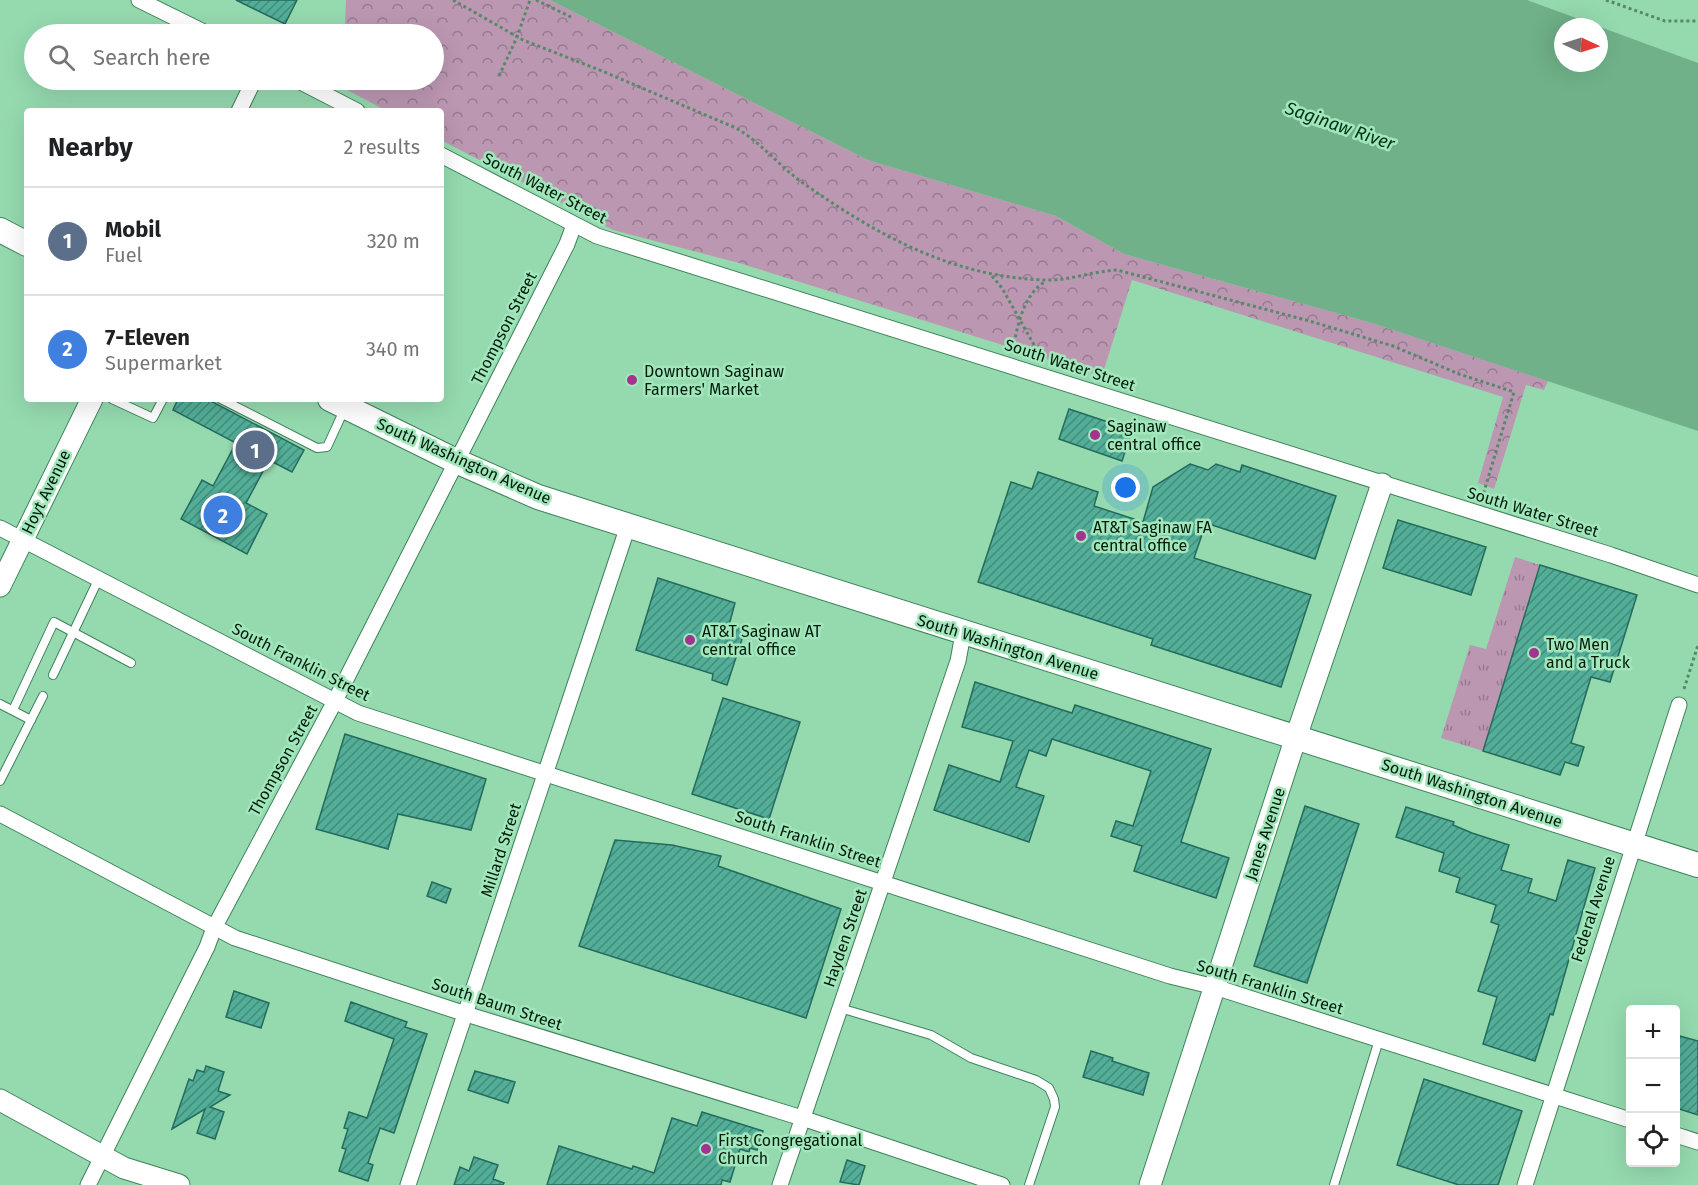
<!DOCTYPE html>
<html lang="en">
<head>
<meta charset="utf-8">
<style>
  body { margin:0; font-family:"Fira Sans",sans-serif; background:#f2f2f2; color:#202124 }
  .controls { position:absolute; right:18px; bottom:18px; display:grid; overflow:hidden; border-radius:6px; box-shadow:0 6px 24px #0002 }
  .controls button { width:54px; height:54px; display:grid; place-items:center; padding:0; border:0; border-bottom:2px solid #e0e0e0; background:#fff; color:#202124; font:30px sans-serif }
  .compass { position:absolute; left:1554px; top:18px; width:54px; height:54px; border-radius:50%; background:#fff; box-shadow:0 6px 24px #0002; rotate:94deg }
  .you { position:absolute; left:1126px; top:488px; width:21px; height:21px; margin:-15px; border:4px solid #fff; border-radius:50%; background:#1a73e8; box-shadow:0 0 0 9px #1a73e833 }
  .badge { display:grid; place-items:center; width:39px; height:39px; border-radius:50%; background:#7c3aed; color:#fff; font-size:20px; font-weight:700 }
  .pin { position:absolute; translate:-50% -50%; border:3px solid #fff; box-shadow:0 2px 6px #0006 }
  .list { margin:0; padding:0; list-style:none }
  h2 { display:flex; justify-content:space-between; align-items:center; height:78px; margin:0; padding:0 24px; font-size:26px }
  h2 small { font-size:20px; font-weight:400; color:#757577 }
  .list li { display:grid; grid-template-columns:39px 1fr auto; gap:18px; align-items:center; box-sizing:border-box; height:108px; padding:0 24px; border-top:2px solid #e0e0e0 }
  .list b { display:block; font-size:22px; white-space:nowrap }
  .list p { margin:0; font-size:20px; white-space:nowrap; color:#757577 }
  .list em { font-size:20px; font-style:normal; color:#757577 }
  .icon { flex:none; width:33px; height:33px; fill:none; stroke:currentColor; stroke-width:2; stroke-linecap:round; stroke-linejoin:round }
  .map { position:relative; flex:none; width:1698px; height:1185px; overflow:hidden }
  .search { position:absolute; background:#fff; box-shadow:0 6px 24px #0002; left:24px; top:24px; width:420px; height:66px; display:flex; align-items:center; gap:15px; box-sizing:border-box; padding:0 21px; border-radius:33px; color:#757577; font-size:22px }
  .panel { position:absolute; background:#fff; box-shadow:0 6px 24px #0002; left:24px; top:108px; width:420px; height:294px; border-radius:6px }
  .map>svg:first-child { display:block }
</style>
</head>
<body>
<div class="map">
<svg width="1698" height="1185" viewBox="0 0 1698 1185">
  <defs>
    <pattern id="grass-tufts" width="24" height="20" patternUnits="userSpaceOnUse" patternTransform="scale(1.5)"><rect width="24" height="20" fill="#bc97b2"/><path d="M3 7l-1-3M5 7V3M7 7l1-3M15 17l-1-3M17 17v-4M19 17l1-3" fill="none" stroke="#967a8f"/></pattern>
    <pattern id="park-crowns" width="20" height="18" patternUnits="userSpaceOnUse" patternTransform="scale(1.5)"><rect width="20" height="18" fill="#bc97b2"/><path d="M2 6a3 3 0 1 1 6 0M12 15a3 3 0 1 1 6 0" fill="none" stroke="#967a8f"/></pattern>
    <pattern id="building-hatch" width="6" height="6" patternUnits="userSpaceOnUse" patternTransform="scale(1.5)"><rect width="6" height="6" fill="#53ae99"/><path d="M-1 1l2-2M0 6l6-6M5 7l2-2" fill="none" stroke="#428d7b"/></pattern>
  </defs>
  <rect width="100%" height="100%" fill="#95daaf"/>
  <path fill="url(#grass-tufts)" d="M1515,557l25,8 -57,186 -42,-13 29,-93 16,4z"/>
  <path fill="url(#park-crowns)" d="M346,0h204l318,160 188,56 68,38 248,69 176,58 -4,9 -18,-5 -32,104 -16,-6 25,-86 -371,-117 -30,96 -363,-113 -126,-33 -172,-90v-29h-54l-59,-31h106v-46h-94l5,-10z"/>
  <path fill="#70b189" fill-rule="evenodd" d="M550,0h977l171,63v368l-326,-108 -248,-69 -68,-38 -188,-56zM1563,27h36v36h-36z"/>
  <g fill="url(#building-hatch)" stroke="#246b5c" stroke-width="1.5">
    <path d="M236,0h61l-12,24z"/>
    <path d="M178,399h29l97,51 -12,22 -23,-12 -23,43 21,11 -20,40 -66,-35 21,-39 11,6 23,-43 -63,-33z"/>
    <path d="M1069,409l63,21 -10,31 -63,-22z"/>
    <path d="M1190,464l18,6 8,-6 24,8 2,-7 94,31 -21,63 -109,-36 -12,35 117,37 -30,92 -130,-42 2,-6 -175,-57 33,-100 21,7 6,-17 60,20 -4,14 49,16 10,-35z"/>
    <path d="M1398,520l88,27 -15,48 -88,-27z"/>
    <path d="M1540,565l97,30 -27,87 -19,-5 -20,66 13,4 -6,19 -13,-4 -5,13 -77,-24z"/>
    <path d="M658,578l77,25 -6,22 16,5 -18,55 -15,-5 1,-6 -77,-24z"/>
    <path d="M975,682l97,31 3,-8 136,44 -30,93 48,16 -13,40 -82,-27 8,-25 -31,-10 5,-15 17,5 18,-55 -99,-32 -6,17 -17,-6 -13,37 28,9 -15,46 -95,-32 15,-45 51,17 13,-41 -51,-14z"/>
    <path d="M723,698l77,24 -31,97 -77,-25z"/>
    <path d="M345,734l141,45 -15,51 -73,-16 -10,35 -72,-20z"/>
    <path d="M1305,806l54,18 -52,159 -53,-17z"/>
    <path d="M1406,807l48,15 -1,3 19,8 37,12 -8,25 31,9 -4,13 28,9 12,-41 27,8 -42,147 -3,-1 -15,47 -52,-17 14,-47 -19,-6 21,-66 -8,-3 5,-17 -40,-13 4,-14 -21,-7 5,-18 -48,-16z"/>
    <path d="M615,840l57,5 49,11 -3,10 123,43 -35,109 -227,-72z"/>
    <path d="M432,882l19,7 -5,14 -19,-7z"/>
    <path d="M234,991l35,12 -8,25 -35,-11z"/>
    <path d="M351,1002l56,20 -2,5 22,7 -33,99 -14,-5 -12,35 5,2 -5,16 -29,-10 7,-22 -4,-1 6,-19 -4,-1 5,-16 18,6 27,-79 -49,-18z"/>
    <path d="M1676,1035l22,6v74l-22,-7z"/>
    <path d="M1091,1051l22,7 -1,3 37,12 -6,22 -60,-18z"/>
    <path d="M206,1066l18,6 -6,19 12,4 -20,12 14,5 -9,27 -18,-6 8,-24 -33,20 17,-50 4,2 4,-11 7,2z"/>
    <path d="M475,1071l40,11 -7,21 -40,-13z"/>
    <path d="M1424,1079l98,32 -24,74h-39l-62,-20z"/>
    <path d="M702,1112l61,19 -6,19 -7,-2 -1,4 -9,-3 -10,33 -8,-2 -1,5h-174l12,-39 73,23 1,-3 21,7 18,-55 25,8z"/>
    <path d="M474,1157l24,8 -5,14 11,4 -1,2h-49l6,-18 9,4z"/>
    <path d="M847,1160l18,6 -6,19 -19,-3z"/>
  </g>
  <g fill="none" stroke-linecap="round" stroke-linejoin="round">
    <defs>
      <g id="lane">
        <path d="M112,399l41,19 10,-19"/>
        <path d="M221,399l96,49 10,-1 18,-39"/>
        <path d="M53,675l46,-97"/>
        <path d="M0,704l31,16"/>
        <path d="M13,710l41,-88 77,41"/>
        <path d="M0,781l43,-85"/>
        <path d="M840,1008l91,27 40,23 65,22 13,8 5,11 1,8 -26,78"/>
        <path d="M1334,1185l45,-145"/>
      </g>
      <g id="street">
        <path d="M139,0l69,34"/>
        <path d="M297,80l60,31"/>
        <path d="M239,111l15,-31"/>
        <path d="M441,155l156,81 1014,319 87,30"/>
        <path d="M0,528l358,185 812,263 45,11 415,133"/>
        <path d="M0,814l235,124 231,76 336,104 200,67"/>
        <path d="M1676,1135l22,7"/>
        <path d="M88,1185l119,-238 7,-19 121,-227 232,-457 7,-19"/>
        <path d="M408,1185l220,-659"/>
        <path d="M780,1185l178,-524 5,-27"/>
        <path d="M1525,1185l154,-480"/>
      </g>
      <g id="secondary">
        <path d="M0,586l92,-187"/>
        <path d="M0,1100l124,68 55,17"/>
        <path d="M1150,1185l146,-448 86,-253"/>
      </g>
      <g id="primary">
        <path d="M0,230l27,14"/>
        <path d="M330,399l126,62 82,36 1160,368"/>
      </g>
    </defs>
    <use href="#lane" stroke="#3e825a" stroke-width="10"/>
    <use href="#street" stroke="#3e825a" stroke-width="17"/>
    <use href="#secondary" stroke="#3e825a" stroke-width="23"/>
    <use href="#primary" stroke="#3e825a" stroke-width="26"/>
    <g stroke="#56896a" stroke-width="3" stroke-dasharray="3 3" stroke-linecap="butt">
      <path d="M453,0l70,40 79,31 134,57c26,15 43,38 67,55 74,52 149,94 242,97 23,1 48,-9 72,-10l189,50 87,26 66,28 55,18 -32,106"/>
      <path d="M536,0l37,18"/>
      <path d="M1606,0l59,21h33"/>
      <path d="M499,76l18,-39 13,-37"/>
      <path d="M992,276l10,12 40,71"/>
      <path d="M1013,349c4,-22 11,-56 32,-67"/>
      <path d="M1684,689l14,-44"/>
    </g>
    <use href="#lane" stroke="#fff" stroke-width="8"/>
    <use href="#street" stroke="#fff" stroke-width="15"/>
    <use href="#secondary" stroke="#fff" stroke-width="21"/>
    <use href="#primary" stroke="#fff" stroke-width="24"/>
  </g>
  <g fill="#a4328f" stroke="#a2e7bb" stroke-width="2">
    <circle cx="632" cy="380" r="6"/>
    <circle cx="1095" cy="435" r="6"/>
    <circle cx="1081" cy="536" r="6"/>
    <circle cx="690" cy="640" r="6"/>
    <circle cx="1534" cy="653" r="6"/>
    <circle cx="706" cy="1149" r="6"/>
  </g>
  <g text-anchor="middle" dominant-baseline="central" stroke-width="5" stroke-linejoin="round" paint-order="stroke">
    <g font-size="16" fill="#001b0c" stroke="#a2e7bb">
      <text transform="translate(545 188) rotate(27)">South Water Street</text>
      <text transform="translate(504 328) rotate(-63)">Thompson Street</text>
      <text transform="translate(1070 365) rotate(18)">South Water Street</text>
      <text transform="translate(464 461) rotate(24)">South Washington Avenue</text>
      <text transform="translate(46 492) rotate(-64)">Hoyt Avenue</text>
      <text transform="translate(1533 512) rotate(17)">South Water Street</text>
      <text transform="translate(1008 647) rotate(17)">South Washington Avenue</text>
      <text transform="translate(301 662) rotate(27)">South Franklin Street</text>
      <text transform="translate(283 760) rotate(-61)">Thompson Street</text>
      <text transform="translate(1472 793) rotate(18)">South Washington Avenue</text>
      <text transform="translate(1265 834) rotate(-72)">Janes Avenue</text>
      <text transform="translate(808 839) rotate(18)">South Franklin Street</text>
      <text transform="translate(501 850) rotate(-72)">Millard Street</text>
      <text transform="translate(1593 909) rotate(-72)">Federal Avenue</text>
      <text transform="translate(845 938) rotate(-71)">Hayden Street</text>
      <text transform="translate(1270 987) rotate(17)">South Franklin Street</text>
      <text transform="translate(497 1004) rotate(18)">South Baum Street</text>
    </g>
    <g font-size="16" fill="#001b0c" stroke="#a2e7bb" text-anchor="start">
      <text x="644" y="371">Downtown Saginaw<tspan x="644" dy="18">Farmers' Market</tspan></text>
      <text x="1107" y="426">Saginaw<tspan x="1107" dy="18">central office</tspan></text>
      <text x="1093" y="527">AT&amp;T Saginaw FA<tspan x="1093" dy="18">central office</tspan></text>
      <text x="702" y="631">AT&amp;T Saginaw AT<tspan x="702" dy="18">central office</tspan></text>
      <text x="1546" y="644">Two Men<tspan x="1546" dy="18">and a Truck</tspan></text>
      <text x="718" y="1140">First Congregational<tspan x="718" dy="18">Church</tspan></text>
    </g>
    <g font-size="18" font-style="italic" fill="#00341a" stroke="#a2e7bb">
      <text transform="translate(1340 126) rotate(19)">Saginaw River</text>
    </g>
  </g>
</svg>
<div class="controls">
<button>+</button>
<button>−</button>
<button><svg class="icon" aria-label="locate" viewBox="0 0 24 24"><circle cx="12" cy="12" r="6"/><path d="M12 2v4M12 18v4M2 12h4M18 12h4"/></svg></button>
</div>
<svg class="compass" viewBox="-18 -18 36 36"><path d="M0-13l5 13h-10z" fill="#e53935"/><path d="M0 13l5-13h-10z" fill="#757577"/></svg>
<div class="you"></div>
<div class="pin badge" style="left:255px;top:450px;background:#5c6f8a">1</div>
<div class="pin badge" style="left:223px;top:515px;background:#3f7fe0">2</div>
<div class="search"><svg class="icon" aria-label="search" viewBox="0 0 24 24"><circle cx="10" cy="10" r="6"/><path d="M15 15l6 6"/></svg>Search here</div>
<section class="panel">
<h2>Nearby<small>2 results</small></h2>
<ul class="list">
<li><span class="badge" style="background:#5c6f8a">1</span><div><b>Mobil</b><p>Fuel</p></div><em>320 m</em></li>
<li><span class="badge" style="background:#3f7fe0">2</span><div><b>7-Eleven</b><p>Supermarket</p></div><em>340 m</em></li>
</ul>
</section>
</div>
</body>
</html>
